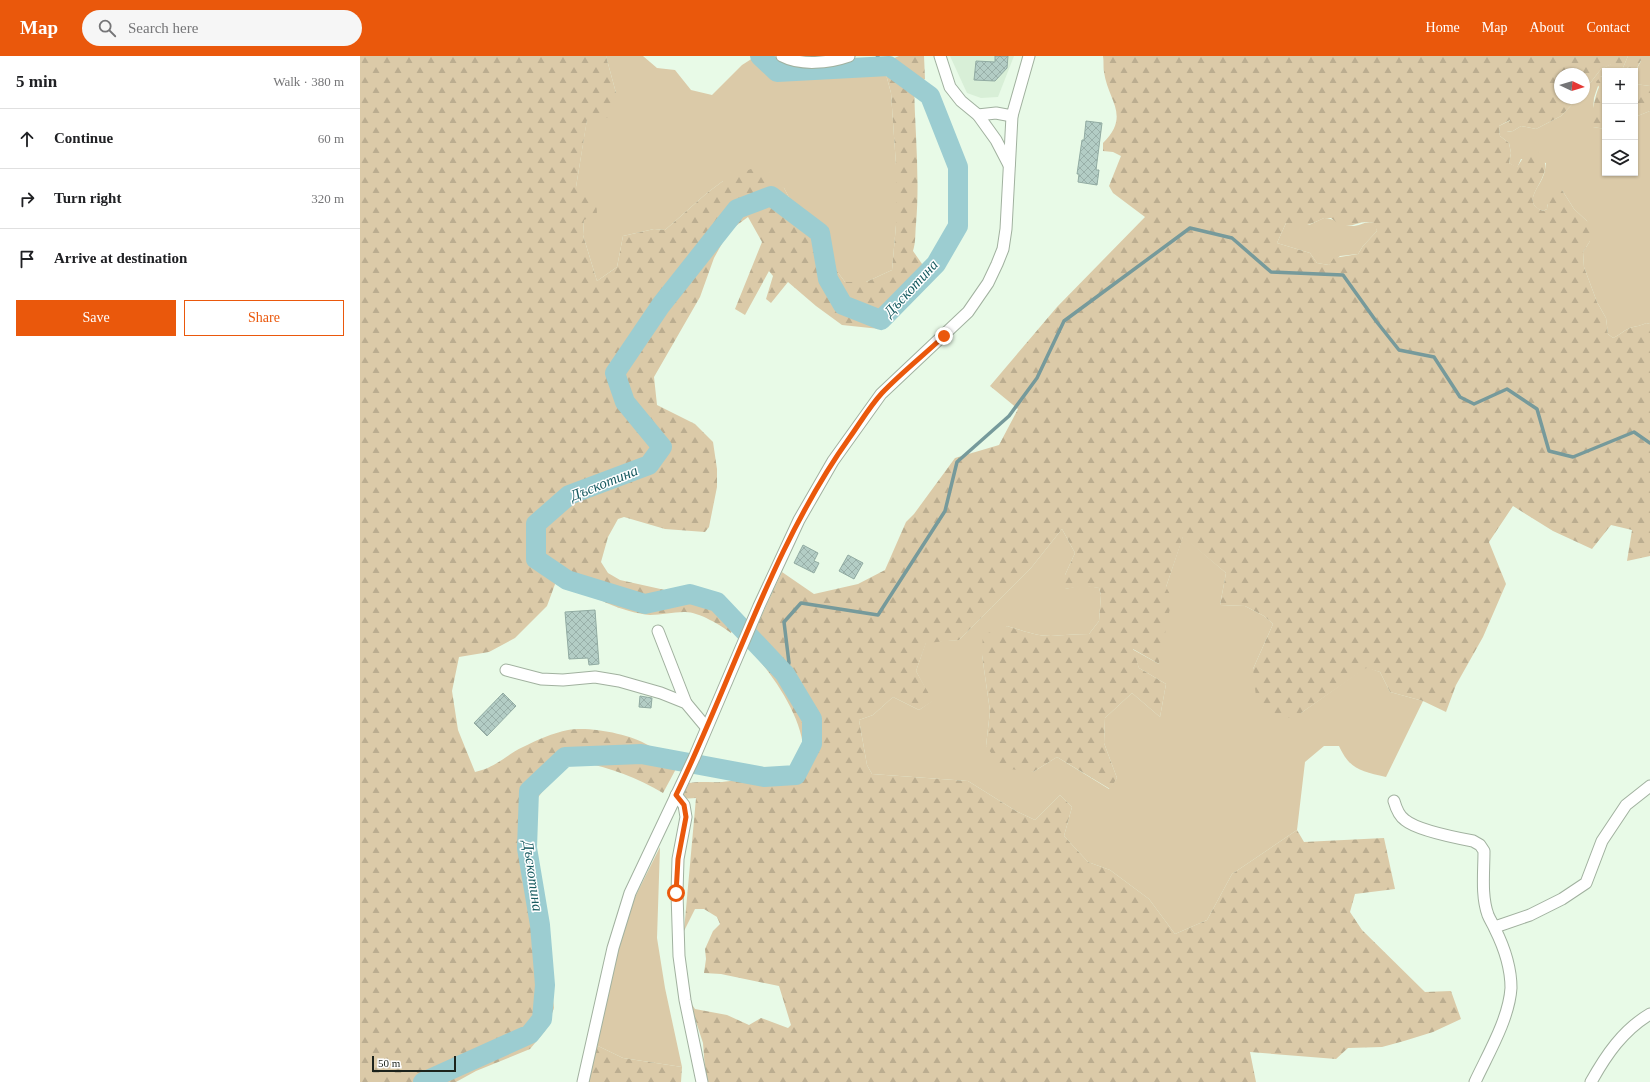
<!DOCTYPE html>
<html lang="en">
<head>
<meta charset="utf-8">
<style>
  body { margin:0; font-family:Georgia,serif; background:#f6f6f6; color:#202124 }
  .controls { position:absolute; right:12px; top:12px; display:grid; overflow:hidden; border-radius:0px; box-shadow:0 1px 3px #0004 }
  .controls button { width:36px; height:36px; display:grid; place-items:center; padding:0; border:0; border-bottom:1px solid #e0e0e0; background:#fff; color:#202124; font:20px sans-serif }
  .compass { position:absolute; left:1194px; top:12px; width:36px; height:36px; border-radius:50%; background:#fff; box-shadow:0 1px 3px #0004; rotate:94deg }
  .scale { position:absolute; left:12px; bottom:10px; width:84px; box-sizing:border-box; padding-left:4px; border:2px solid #1c231c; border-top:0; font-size:11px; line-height:14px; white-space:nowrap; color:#1c231c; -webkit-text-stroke:3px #fff; paint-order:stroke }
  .stop { position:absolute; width:12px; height:12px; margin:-9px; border:3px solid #ea580c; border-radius:50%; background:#fff }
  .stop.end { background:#ea580c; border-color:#fff; box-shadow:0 1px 4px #0008 }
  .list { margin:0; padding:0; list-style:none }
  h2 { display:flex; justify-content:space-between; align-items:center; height:52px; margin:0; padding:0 16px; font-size:17px }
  h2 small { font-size:13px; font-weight:400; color:#757577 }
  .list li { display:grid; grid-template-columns:26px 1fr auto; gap:12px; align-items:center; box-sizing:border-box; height:60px; padding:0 16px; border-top:1px solid #e0e0e0 }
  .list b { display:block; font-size:15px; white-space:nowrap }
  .list em { font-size:13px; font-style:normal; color:#757577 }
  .actions { display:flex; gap:8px; padding:12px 16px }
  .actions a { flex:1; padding:9px 0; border:1px solid #ea580c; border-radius:0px; text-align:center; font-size:14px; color:#ea580c }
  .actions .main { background:#ea580c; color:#fff }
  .icon { flex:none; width:22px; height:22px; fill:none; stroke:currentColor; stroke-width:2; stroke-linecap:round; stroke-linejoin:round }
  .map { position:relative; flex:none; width:1290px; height:1026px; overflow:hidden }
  header { display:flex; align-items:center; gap:24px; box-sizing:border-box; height:56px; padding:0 20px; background:#ea580c; color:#fff }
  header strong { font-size:19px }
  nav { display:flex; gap:22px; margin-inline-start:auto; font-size:14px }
  .search { width:280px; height:36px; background:#f6f6f6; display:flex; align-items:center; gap:10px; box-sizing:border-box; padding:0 14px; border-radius:22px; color:#757577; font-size:15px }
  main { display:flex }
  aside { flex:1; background:#fff }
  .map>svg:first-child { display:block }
</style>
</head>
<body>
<header>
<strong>Map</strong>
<div class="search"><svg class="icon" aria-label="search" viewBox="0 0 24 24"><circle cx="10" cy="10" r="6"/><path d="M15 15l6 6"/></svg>Search here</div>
<nav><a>Home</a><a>Map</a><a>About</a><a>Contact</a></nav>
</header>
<main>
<aside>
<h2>5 min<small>Walk · 380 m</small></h2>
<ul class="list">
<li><svg class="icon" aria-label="ahead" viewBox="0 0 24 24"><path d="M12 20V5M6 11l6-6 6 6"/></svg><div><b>Continue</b></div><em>60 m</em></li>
<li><svg class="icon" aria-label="right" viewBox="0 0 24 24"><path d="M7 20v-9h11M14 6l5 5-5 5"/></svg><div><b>Turn right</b></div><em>320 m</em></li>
<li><svg class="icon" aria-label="arrive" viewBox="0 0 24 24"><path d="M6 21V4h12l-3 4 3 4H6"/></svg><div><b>Arrive at destination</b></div></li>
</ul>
<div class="actions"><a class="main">Save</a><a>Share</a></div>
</aside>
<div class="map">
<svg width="1290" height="1026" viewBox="0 0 1290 1026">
  <defs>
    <pattern id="forest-firs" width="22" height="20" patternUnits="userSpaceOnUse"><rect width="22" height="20" fill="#dbcaa8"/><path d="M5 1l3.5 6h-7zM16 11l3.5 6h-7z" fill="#bbad90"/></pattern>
    <pattern id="building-cross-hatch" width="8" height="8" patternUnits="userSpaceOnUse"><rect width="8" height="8" fill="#b3cdc5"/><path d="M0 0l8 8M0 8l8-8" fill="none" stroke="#99b0a9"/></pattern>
  </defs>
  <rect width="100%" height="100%" fill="#e8fae7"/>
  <path fill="#d8efd7" d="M590,0h64l-16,41 -17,1 -14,-5z"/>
  <g fill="#dbcaa8">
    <path d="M246,0h37l14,12 18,2 16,20 21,5 30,-30 11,-7 27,14 75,-10 28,1 8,30 5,72v60l-4,45 -26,12h-21l-38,-51 -23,-43 -61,-7 -16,12 -42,37 -11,-1 -31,7 -6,31 -20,14 -14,-46 1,-15 -8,-33 11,-68 29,-26z"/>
    <path d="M1268,0h22v30l-15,-2v-12l6,-11 -13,6 -2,4h-8l4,-1z"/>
    <path d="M1253,7v8h-8v9l-4,-4c-2,8 -5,15 -7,22 -1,10 -1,20 -1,29l12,2v44h30v-56l15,-6v213l-4,-1c-5,3 -10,3 -16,5 -6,2 -10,7 -17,10l-5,-4 -2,-16 -9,-16 -13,-35 -1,-15 7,-11 -3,-20 -13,-12 -12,-19 -15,15v4l-4,2c-19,-7 -7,-20 -1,-32 3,-6 3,-10 4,-16l-25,-4 -4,9 -8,-5 2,-10 -2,-10 -9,-7 -1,-10 12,-6 -4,12 6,-1 8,-5 15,3 25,-13 17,-18h6v-7l17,-22z"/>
    <path d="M964,162c10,0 21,9 28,8 8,0 14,-6 23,-3l2,8 -14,15 -5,8 -18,2 -11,9 -12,-2 -7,-10 -33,-10 9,-20 23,2z"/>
    <path d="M702,473l13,24 -10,22v14l18,-4 16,3 2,7 -2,26 -10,13c-13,0 -25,1 -38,2 -15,0 -30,-6 -44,-10l-25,29 8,56 -4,35 47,26 24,-15 52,32 8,-11 -13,-35 1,-25 27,-25 28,24 6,-33 -27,-16 -7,-19 27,15 7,-77 17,-51 43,37 -6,32 25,1 19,10 9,8 -20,45 48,44 65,-46 14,5 10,20 33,9 -37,76c-25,-6 -36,-7 -47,-31h-15l-19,16 -8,68 -65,44 -25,46 -32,14 -26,-35 -39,-29 -22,-8 -24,-26 8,-29 -12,-12 -25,25 -19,-9 -48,-30 -96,-7 -5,-9 -8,-45 14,-5 20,-18 26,13 13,-9 -16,-30 10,-29 33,-2 72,-72z"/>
    <path d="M300,791l-3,91 8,50 17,79 -59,-9 -27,-13 30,-130z"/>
  </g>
  <g fill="url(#forest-firs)" fill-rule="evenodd">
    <path d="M0,0h246l10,37 -4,24 -25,3 -11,67 20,9 1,18 -13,6 -1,15 14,46 20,-14 6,-31 31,-7 11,1 42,-37 16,-12 30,-13 31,20 23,43 38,51h21l26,-12 4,-45v-60l-5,-72 -8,-30 16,-7h25l1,23 -11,7c1,46 6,92 2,138 -1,10 0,17 -3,27l14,20 -3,13 -44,45 -38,-4 -26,-19 -28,-24 -17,21 -5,-4 7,-23 -4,-5 -24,44 -10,-6 27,-67 -14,-25 -19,14 -15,27 -14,39 -46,80 3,28 38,19 18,18 4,27v18l-8,40 -4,5 -40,-3 -41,-12 -6,2 -10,18 -7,25 7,11 12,7 63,14 25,2 25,11 6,7 -8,19c-10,-8 -34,-22 -47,-21 -11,0 -23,3 -34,3 -25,-2 -64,-18 -80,-37 -3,-3 -5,-9 -8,-13l-15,41 -32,32 -26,14 -30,5 -7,34 6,39 17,42c22,-5 29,-16 48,-25 14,-7 30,-14 45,-17 21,-4 62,4 80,15 11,6 20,14 29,22l-14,26c-29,-17 -58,-27 -91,-33l-15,12 -29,39 2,79 18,68 6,50 -9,23 -15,18 -54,22 -20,11h-96z"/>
    <path d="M743,0h525l-6,14 -9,1 -1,-7 -11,5 -17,22v-17h-24v24h18l-17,18 -25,13 -15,-3 -8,5 -7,1 4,-12 -11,6 1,10 9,7 2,10 -2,10 8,4 10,-15 8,-2c32,22 -24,49 8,61l4,-2 1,-12 6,-7h8l12,19 13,12 5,7 -2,13 -7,11 1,15 13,35 9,16 2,16 5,4c7,-3 11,-8 17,-10 6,-2 11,-2 16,-5l4,1v232l-23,5 5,-31 -21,-5 -19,24 -39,-18 -40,-25 -24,36 17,42 -23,53 -27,48 -10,27 -23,-11 -33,-9 -10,-20 -14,-4 -65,45 -26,10 -18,-17 -4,-37 20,-45 -9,-8 -19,-10 -25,-1 6,-32 -43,-36 -17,50 6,11 -13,66 -26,-15 6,19 27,16 -6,33 -28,-24 -27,25 -1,25 13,35 -7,11 -53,-32 -24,15 -31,-4 -16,-22 4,-35 -8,-56 1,-24 12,3 12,-8c14,4 29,10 44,10 13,-1 25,-2 38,-2l10,-13 2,-26 -2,-7 -16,-2 -18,3v-14l10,-22 -13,-24 -31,39 -72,72 -33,3 -10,28 17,30 -14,9 -26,-13 -20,18 -14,5 8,45 5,9 96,7 48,30 19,9 25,-25 12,12 -8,29 24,26 22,8 39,29 26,35 32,-14 25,-46 65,-44 7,12 80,-4 11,51 -40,5 -5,18 12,18 63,62 26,-1 10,28 -28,13 -29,9 -22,6 -34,1 -12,11 -86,-7 6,30h-550l-3,-39 -14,-43 6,9 32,6 22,10 12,-7 27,10 3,-3 -12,-39 -58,-12 -17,-1 2,-14 -1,-10 8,-18 7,-7 -3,-7 -13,-8h-9l-11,22 12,-133 -15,1 8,-16c11,-2 22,0 33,-1 11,-1 22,-4 33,-5 11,0 23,7 34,3 8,-2 12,-11 14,-18 6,-37 -31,-90 -56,-115l35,-75 32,22 44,-10 27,-14 21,-48 8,-8 41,-56 44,-13 19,-36 -28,-23 67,-79 88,-90 -32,-24 -4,-7 12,-30 -8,-4 -10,-1v-8c28,-28 5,-42 1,-71 -1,-5 0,-11 -1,-16zM964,162h7c20,17 24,0 43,5l3,8 -14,15 -5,8 -24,4 -5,7 -12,-2 -7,-10 -33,-10 9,-20c16,6 23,2 38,-5z"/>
    <path d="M1273,2h7l1,2 -6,12v-1h-9z"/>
    <path d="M1241,20l4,4v49l-12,-2 -5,-5c6,-11 6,-24 11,-35l-3,-5z"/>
    <path d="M1275,28l15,2v25l-15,6z"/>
    <path d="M236,989l27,13 59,9 -1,15h-97z"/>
  </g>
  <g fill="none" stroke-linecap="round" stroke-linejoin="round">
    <g stroke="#769a9b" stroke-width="3.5">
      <path d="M512,11l6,-11"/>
      <path d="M425,618l4,-11 -5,-41 17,-19 77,12 67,-104 12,-49 52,-46 28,-38 27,-57 126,-93 42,10 39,34 72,3 33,46 23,29 35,7 26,40 14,7 33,-15 30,20 12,42 24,6 61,-25 16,11"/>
    </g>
    <path stroke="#9ccdd1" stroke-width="20" d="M63,1026l107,-48 12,-15 3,-34 -5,-60 -13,-77 2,-57 36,-34 76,-3 123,23 32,-2 16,-31v-25l-27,-45 -68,-72 -27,-8 -45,10 -78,-24 -31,-21v-35l33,-29 80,-30 13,-18 -37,-45 -10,-29 46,-68 76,-96 34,-13 49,37 8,46 15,26 38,15 55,-56 22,-38v-59l-28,-71 -41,-30 -112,6 -17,-16"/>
  </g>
  <g fill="url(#building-cross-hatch)" stroke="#91aba2">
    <path d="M635,0h13l-1,12 -12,13 -21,-1 2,-19 19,1z"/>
    <path d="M726,65l16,2 -6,47h3l-2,15 -19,-3 1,-8h-2l5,-34h2z"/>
    <path d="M443,489l15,8 -4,8 5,2 -5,10 -20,-10z"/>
    <path d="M488,499l15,8 -9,16 -15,-8z"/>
    <path d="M235,554l4,54 -10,1 -1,-7 -19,1 -4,-47z"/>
    <path d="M143,637l13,13 -29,30 -13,-13z"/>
    <path d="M280,640l12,2 -1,10 -12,-1z"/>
  </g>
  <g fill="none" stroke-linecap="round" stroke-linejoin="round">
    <defs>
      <g id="minor">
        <path d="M422,0c19,10 47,7 67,0"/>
        <path d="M580,0l10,31 11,14 17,14 18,25 13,25"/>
        <path d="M618,59l18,-2 16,3"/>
        <path d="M298,575l28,72"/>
        <path d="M146,614l35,9 22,1 32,-3 24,4 42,12 25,10 20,24"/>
        <path d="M316,739l8,10 2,12 -8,42 -1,34 2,63 6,44 17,82"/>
        <path d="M1034,745c2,7 5,15 11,19 12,10 52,18 68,21l7,4 4,6c0,21 -3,45 4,64 2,5 5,9 7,14 9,18 16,38 16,59 -2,31 -23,66 -36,94"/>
        <path d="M1135,871l35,-12 32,-16 24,-16 16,-42 24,-36 24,-19"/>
        <path d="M223,1026l30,-134 17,-55 64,-135 65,-152 40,-86 34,-59 48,-67 87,-82 20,-29 9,-19 6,-15 3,-20 6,-113 17,-60"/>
        <path d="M1231,1026c15,-27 32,-52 59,-68"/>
      </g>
    </defs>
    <use href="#minor" stroke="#a1b19f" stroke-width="13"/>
    <use href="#minor" stroke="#fff" stroke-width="11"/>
  </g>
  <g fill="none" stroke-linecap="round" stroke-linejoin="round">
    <path stroke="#ea580c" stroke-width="5" d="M316,837l2,-34 8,-42 -2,-12 -8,-10c58,-119 96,-249 174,-358 10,-14 20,-31 32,-44 19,-20 42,-38 62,-57"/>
  </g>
  <g text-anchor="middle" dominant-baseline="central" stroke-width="3" stroke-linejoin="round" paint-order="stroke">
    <g font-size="15" font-style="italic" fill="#185b61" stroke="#fff">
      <text transform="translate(551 232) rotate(-47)">Дъскотина</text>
      <text transform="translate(244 427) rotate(-22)">Дъскотина</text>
      <text transform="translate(173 820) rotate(82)">Дъскотина</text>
    </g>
  </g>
</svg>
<div class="controls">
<button>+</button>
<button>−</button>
<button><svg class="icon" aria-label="layers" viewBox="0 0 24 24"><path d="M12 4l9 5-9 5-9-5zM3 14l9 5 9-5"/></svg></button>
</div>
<svg class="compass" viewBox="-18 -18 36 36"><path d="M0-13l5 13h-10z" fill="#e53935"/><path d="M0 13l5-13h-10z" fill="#757577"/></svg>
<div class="scale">50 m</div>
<div class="stop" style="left:316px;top:837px"></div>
<div class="stop end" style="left:584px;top:280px"></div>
</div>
</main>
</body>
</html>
